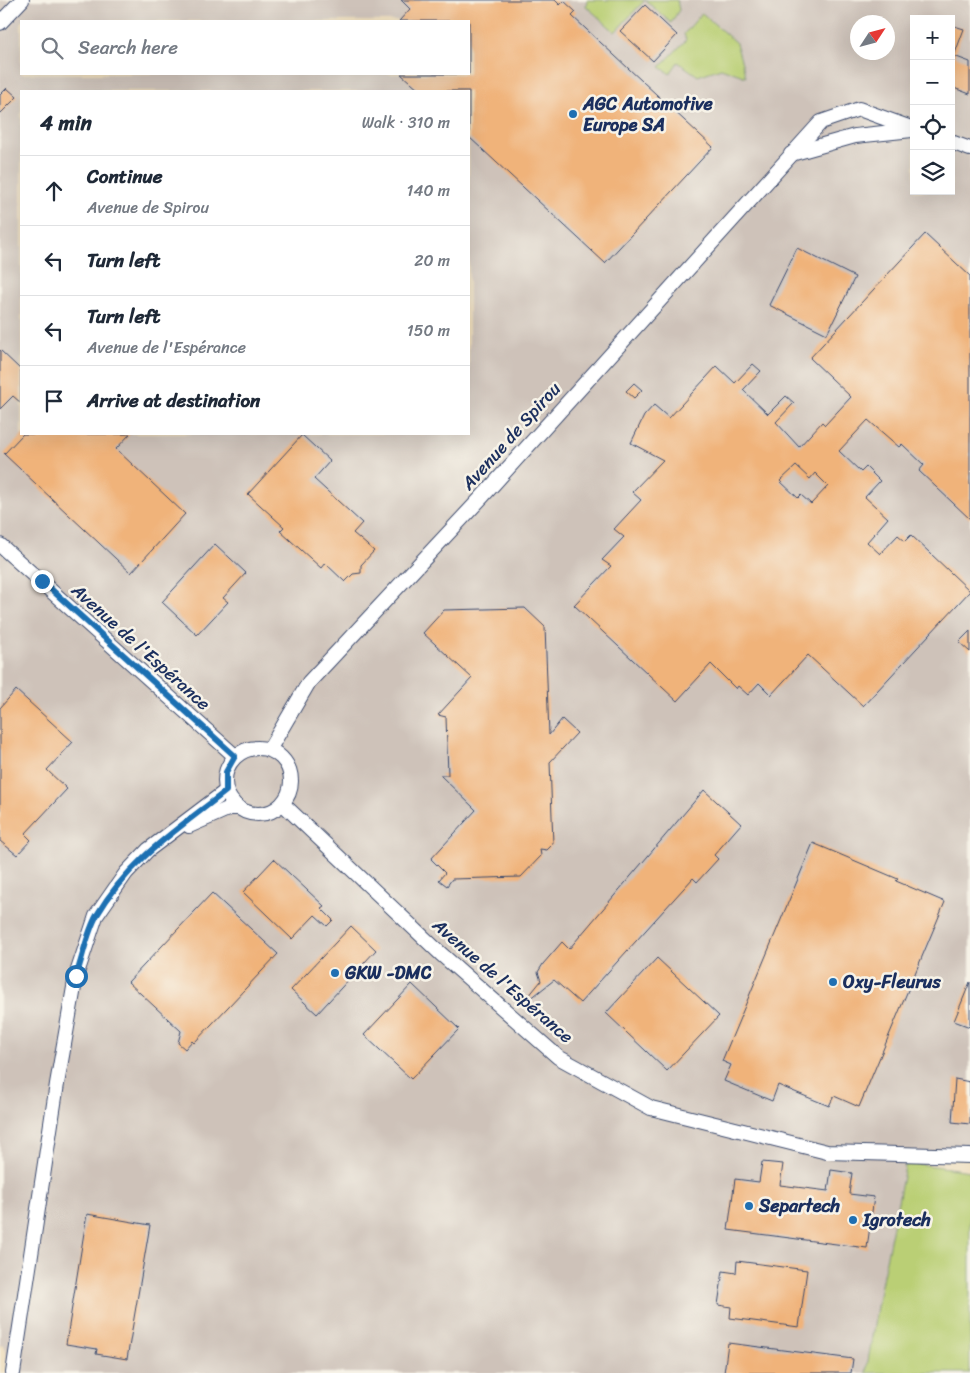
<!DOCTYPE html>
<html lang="en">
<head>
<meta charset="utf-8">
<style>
  body { margin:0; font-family:Sriracha,sans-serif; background:#f2f2f3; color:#1f2937 }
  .controls { position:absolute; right:15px; top:15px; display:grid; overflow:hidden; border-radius:0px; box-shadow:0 5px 20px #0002 }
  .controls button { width:45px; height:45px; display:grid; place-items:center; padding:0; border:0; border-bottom:1px solid #e0e1e3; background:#fff; color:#1f2937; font:25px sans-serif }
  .compass { position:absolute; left:850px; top:15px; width:45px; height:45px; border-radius:50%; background:#fff; box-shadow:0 5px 20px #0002; rotate:54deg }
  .stop { position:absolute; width:15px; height:15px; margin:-11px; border:4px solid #1f6fb2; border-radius:50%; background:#fff }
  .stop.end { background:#1f6fb2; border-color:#fff; box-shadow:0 1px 5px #0008 }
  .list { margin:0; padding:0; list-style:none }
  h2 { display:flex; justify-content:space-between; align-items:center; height:65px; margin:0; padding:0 20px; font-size:21px }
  h2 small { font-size:16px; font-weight:400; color:#747a83 }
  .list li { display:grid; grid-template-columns:32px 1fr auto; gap:15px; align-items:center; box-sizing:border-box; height:70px; padding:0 20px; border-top:1px solid #e0e1e3 }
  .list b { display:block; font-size:19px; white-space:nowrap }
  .list p { margin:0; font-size:16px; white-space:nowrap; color:#747a83 }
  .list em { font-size:16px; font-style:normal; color:#747a83 }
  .icon { flex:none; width:28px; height:28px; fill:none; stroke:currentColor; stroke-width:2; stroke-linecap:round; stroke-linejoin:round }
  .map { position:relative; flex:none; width:970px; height:1373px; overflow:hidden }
  .search { position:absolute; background:#fff; box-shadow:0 5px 20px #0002; left:20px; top:20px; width:450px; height:55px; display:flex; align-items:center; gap:12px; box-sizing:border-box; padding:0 18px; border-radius:0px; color:#747a83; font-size:19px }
  .panel { position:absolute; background:#fff; box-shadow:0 5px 20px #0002; left:20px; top:90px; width:450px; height:345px; border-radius:0px }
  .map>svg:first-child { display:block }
</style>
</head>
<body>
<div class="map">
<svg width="970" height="1373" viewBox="0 0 970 1373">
  <rect width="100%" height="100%" fill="#f7f3e8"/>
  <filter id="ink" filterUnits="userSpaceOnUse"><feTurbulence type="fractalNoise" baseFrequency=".02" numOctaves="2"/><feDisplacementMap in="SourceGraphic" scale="10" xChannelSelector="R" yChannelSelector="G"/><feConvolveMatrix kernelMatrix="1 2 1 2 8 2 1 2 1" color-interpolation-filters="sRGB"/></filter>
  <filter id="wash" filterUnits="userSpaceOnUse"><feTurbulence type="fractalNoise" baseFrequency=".0096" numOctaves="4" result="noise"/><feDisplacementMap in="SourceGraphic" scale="20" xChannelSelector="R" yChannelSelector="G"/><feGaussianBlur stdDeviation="1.12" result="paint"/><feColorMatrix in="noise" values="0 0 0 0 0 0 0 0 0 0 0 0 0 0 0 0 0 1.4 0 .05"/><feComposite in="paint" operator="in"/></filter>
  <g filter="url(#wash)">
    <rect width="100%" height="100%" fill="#edb"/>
    <path fill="#cec2b9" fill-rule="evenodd" d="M0,0h970v1148l-64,14 -39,211h-861l-1,-27 -5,-1zM914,19h37v172h-37zM21,21h448v53h-448zM858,22h30v30h-30zM21,91h448v343h-448z"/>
    <g fill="#bacf74" stroke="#6a7f69">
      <path d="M587,0h58l-30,32 -29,-26z"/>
      <path d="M645,0h32l2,10 -8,13z"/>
      <path d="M702,13l34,30 10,34 -25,-9 -23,8 -20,-14 -8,12 -10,-7 26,-27 -2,-6z"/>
      <path d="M906,1162l64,9v202h-104l13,-78z"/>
    </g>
    <g id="blocks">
      <g fill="#f0b37a" fill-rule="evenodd">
        <path d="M401,0h154l5,5 4,-4 12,11 -4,4 141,131 -108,116 -136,-126v-46h-49l-19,-17h68v-53h-70l11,-12z"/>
        <path d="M645,5l32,30 -24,26 -33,-30z"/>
        <path d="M951,25l13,4 -10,27 16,6v32l-19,-7z"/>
        <path d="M7,88l10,9 -17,17v-19z"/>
        <path d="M925,234l45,42v243l-51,-48 5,-6 -22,-21 -3,3 -31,-27 -29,31 22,21 5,-5 14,14 -15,16 23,21 -21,24 13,12 18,-19 7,6 6,-6 59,56 -107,115 -55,-51 -37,40 -12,-12 -11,12 -10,-9 -2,3 -25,-25 -34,37 -103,-96 37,-39 -9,-6 22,-23 -10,-8 27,-29 -9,-8 31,-32 -32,-17 13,-27 10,-11 15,13 48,-52 18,17 18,-19 8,7 -18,19 25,24 18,-18 8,7 -18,19 23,25 23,-25 3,3 26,-28 -41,-39zM796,466l14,13 5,-6 13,13 -17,18 -10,-9 -3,3 -18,-17z"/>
        <path d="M797,248l58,29 -28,57 -58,-29z"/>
        <path d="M0,350l21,20v33l-8,-7 -13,13z"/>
        <path d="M634,383l8,7 -8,8 -8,-7z"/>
        <path d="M23,434h107l-14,15 69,65 -54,59 -127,-119z"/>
        <path d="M302,435l28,26 -16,18 48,44 -9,10 21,18 -13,14v8l-8,1 -8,8 -20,-19 -4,5 -41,-37 4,-4 -36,-33z"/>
        <path d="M215,544l31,29 -23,25 5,4 -31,33 -35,-33z"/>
        <path d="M525,608l20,19 4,108 13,-16 15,14 -27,29 3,82 -6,6 -7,-1 1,7 -20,21 -69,2 -5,7 -8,-6 6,-7 -14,-14 45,-49 -36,-35h8l-2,-58 -8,-2 34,-37 -49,-45 21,-23z"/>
        <path d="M970,631v21l-11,-10z"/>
        <path d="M16,690l57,52 -26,28 20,19 -42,45 6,6 -14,15 -17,-14v-133z"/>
        <path d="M704,790l37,34 -27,31 4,4 -21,23 -4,-4 -113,125 -26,-23 -24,19 -2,-2 13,-16 -3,-9 5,-8 19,-22 7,7z"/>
        <path d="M813,843l85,36 -2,2 49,21 -86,205 -25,-11 -5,10 -51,-21 -6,16 -48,-20 7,-16 -9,-4z"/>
        <path d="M274,859l50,47 -3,2 12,12 -6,6 -12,-11 -23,24 -49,-47z"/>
        <path d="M212,893l66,61 -84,89 -2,-2 -7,8 -7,-6 3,-12 -53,-49z"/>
        <path d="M351,926l25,24 -59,64 -26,-24z"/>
        <path d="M657,958l62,58 -52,55 -61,-58z"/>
        <path d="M970,982v45l-16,-6z"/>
        <path d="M412,984l47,45 -48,50 -47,-44z"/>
        <path d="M955,1079l15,3v42l-18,-2z"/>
        <path d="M762,1162l21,2 -3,21 48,6 3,-21 21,3 -3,21 25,3 -7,51 -139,-18 7,-51 24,3z"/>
        <path d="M87,1214l63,11 -23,134 -31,-5 1,-5 -31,-5z"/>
        <path d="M737,1261l70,9 -8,57 -69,-9 1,-11 -13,-2 5,-34 13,2z"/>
        <path d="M728,1343l125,16 -2,14h-127z"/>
      </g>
    </g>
  </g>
  <g filter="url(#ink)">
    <use href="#blocks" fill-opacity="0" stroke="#3b496c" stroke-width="1"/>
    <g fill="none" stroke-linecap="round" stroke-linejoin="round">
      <defs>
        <g id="minor">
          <path d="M0,23l22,-23"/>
          <path d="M951,142l19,7"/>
          <path d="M791,154l64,-18 57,-6"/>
          <path d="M0,545l235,211"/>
          <circle cx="258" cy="781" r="33"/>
          <path d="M269,750l40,-68 173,-185 339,-375 38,-13 55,20"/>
          <path d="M283,804l158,150 117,103 93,51 176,44 143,4"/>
          <path d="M189,826l41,-18h7"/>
          <path d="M13,1373l44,-289 19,-108 20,-60 30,-43 22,-23 78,-59"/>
        </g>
      </defs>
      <use href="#minor" stroke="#3b496c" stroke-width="16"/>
      <use href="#minor" stroke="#fff" stroke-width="14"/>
    </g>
  </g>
  <g fill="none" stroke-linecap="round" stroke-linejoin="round" filter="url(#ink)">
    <path stroke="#1f6fb2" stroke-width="6" d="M42,581l193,175 -9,16v19c-49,39 -96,68 -129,124 -10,17 -14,42 -21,61"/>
  </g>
  <g fill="#1f6fb2" stroke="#f7f3e8" stroke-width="2">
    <circle cx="573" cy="114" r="5"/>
    <circle cx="335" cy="973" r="5"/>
    <circle cx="833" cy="982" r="5"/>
    <circle cx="749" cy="1206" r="5"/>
    <circle cx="853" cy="1220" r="5"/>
  </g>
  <g text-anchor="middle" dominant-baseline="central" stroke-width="5" stroke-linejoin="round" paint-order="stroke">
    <g font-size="18" font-weight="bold" fill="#1b2f5e" stroke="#f7f3e8" text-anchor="start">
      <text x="583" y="104">AGC Automotive<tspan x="583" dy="21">Europe SA</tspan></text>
      <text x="345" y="973">GKW -DMC</text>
      <text x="843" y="982">Oxy-Fleurus</text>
      <text x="759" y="1206">Separtech</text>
      <text x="863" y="1220">Igrotech</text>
    </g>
    <g font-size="18" fill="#1b2f5e" stroke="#f7f3e8">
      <text transform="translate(511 436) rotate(-48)">Avenue de Spirou</text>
      <text transform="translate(141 647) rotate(42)">Avenue de l'Espérance</text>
      <text transform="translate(503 981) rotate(41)">Avenue de l'Espérance</text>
    </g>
  </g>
</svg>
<div class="controls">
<button>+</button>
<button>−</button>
<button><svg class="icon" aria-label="locate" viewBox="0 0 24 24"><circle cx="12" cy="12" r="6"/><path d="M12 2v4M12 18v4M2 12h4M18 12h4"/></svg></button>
<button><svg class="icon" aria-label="layers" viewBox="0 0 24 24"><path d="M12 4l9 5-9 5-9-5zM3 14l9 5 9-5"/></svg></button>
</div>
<svg class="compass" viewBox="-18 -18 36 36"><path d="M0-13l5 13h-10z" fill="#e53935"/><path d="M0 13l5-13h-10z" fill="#747a83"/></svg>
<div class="stop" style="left:76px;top:976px"></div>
<div class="stop end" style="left:42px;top:581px"></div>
<div class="search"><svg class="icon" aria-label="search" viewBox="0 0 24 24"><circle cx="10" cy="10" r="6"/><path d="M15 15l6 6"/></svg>Search here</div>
<section class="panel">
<h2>4 min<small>Walk · 310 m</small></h2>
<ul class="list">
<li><svg class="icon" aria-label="ahead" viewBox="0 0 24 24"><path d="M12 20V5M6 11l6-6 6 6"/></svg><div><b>Continue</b><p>Avenue de Spirou</p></div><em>140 m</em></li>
<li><svg class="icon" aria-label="left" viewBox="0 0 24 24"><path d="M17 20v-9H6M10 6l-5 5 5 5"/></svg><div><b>Turn left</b></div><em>20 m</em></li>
<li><svg class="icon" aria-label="left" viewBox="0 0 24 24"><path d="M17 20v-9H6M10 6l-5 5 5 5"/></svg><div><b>Turn left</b><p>Avenue de l'Espérance</p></div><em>150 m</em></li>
<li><svg class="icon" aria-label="arrive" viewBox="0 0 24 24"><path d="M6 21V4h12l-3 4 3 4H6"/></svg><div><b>Arrive at destination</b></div></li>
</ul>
</section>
</div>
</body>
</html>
